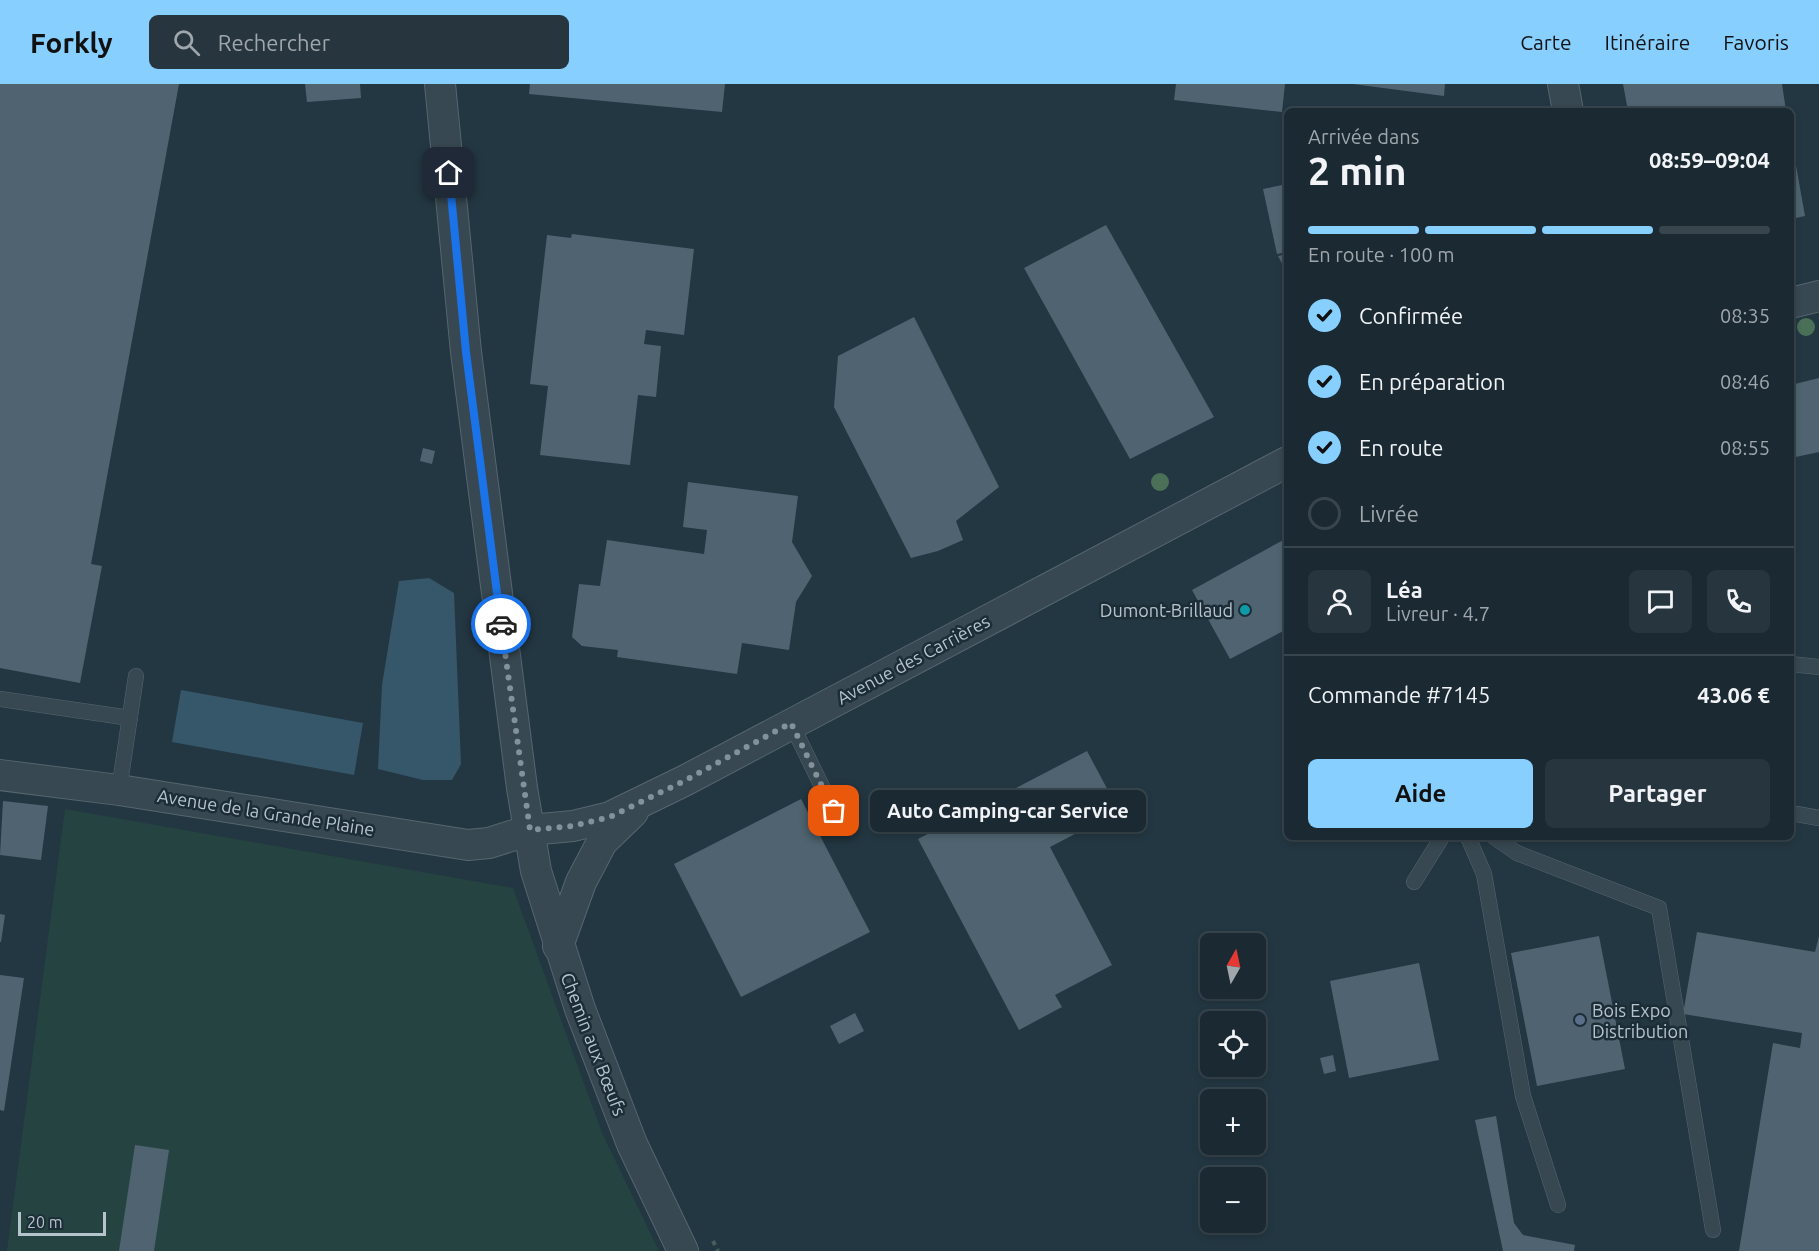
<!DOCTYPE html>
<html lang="fr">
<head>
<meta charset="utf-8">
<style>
	body { margin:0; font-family:Ubuntu,sans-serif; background:#27353e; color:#f1f3f6; height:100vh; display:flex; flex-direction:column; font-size:22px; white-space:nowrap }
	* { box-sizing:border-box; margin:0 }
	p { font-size:20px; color:#9fa6ac }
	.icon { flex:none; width:33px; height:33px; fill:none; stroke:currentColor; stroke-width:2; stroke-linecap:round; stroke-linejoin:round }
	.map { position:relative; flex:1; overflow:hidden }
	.details { position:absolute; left:1284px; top:24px; width:510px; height:732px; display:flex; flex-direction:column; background:#1a2932; border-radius:9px; box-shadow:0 3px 9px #0003,0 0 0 2px #38454d }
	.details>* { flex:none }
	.needle { width:39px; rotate:9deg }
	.fabs { position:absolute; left:1200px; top:849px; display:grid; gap:12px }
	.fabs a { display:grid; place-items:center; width:66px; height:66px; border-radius:9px; background:#1a2932; box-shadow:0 3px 9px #0003,0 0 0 2px #38454d; font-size:30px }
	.scale { position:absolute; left:18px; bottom:15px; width:88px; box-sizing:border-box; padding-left:6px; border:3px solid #b5c3cc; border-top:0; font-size:16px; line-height:21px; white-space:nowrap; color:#b5c3cc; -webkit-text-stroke:4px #1d2d37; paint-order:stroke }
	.pin { position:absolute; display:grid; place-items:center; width:51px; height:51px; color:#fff; margin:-26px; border-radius:12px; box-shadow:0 3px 9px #0006 }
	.courier { position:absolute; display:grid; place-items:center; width:60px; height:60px; margin:-30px; border:4px solid #1a73e8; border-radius:50%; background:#fff; color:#222; box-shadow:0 2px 8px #0007 }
	.bubble { position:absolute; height:42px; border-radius:9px; background:#1a2932; box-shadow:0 3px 9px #0003,0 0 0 2px #38454d; font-size:20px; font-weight:600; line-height:42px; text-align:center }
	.head em { font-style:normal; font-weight:600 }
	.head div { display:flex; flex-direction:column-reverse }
	.head { display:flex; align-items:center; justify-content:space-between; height:102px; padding:0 24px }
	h1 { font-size:39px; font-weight:600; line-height:45px }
	.bar { display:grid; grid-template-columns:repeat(4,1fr); gap:9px 6px; align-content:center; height:72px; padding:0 24px }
	.bar i { height:8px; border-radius:4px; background:#38454d }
	.bar .current { background:#86cfff }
	.bar p { grid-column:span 4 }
	.line { display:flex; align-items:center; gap:15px; padding:0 24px; border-top:2px solid #38454d }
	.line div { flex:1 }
	.round { display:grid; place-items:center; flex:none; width:63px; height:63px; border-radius:9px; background:#27353e }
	ol { padding:0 24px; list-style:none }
	li { display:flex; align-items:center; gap:18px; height:66px }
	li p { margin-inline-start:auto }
	li .icon { padding:6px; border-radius:50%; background:#86cfff; color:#111; stroke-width:4 }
	li:last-child { color:#9fa6ac }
	li i { width:33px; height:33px; border:3px solid #38454d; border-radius:50% }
	.button { display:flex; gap:12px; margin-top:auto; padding:12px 24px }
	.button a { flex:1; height:69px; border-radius:9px; background:#86cfff; color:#111; font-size:24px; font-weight:600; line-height:69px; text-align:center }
	.button a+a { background:#27353e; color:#f1f3f6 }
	header { display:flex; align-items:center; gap:36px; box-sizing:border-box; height:84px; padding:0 30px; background:#86cfff; color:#111 }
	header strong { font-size:28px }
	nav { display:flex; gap:33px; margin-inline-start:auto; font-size:21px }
	.search { width:420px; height:54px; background:#27353e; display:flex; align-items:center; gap:15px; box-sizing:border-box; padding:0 21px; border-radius:9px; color:#9fa6ac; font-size:22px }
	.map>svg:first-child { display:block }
	.green { fill:#254340 }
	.water { fill:#36576a }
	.building { fill:#4f6470 }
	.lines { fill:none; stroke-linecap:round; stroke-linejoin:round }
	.service-casing { stroke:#56666f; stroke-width:16 }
	.minor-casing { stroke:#56666f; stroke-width:32 }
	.path { stroke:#445f5c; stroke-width:4; stroke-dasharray:4.5 4.5; stroke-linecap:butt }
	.service { stroke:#384852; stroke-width:15 }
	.minor { stroke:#384852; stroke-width:30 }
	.tree { fill:#4a7058 }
	.done { stroke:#82929c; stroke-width:6; stroke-dasharray:0 10.8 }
	.route { stroke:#1a73e8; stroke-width:8 }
	.culture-dot { fill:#0f9aa8; stroke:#1d2d37; stroke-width:2 }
	.service-dot { fill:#5c6f8a; stroke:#1d2d37; stroke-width:2 }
	.labels { text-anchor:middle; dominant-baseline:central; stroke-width:5; stroke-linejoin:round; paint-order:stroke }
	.poi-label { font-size:18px; fill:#b5c3cc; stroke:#1d2d37; text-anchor:end }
	.street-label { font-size:18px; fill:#b5c3cc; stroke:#1d2d37 }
</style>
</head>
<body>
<header>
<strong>Forkly</strong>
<div class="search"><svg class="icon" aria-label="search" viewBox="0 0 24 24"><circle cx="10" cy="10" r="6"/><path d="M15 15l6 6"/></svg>Rechercher</div>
<nav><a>Carte</a><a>Itinéraire</a><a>Favoris</a></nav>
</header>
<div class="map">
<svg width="1819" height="1167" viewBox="0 0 1819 1167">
	<rect width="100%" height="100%" fill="#233742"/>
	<polygon class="green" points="65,725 513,804 602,1049 659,1167 7,1167"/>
	<g class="water">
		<polygon points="429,494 454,509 461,680 452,696 423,696 378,685 382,601 399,497"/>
		<polygon points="181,606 363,639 354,691 172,658"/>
	</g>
	<g class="building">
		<polygon points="0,0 179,0 91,480 102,482 80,599 0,584"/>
		<polygon points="305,0 360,0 361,14 307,18"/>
		<polygon points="530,0 725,0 722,28 529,10"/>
		<polygon points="1176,0 1285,0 1282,28 1174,16"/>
		<polygon points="1353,0 1445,0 1444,12"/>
		<polygon points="1623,0 1782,0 1786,27 1628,27"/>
		<polygon points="1792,59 1805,132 1791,135 1791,60"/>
		<polygon points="1287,100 1287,168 1277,170 1263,105"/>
		<polygon points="1106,141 1214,333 1130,375 1024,184"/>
		<polygon points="572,150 694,165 684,251 646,246 644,260 661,262 656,313 638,311 630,381 540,371 548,302 530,300 547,151 571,154"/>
		<polygon points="1287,170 1287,189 1278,172"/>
		<polygon points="914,233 999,403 956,437 963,456 938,467 911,474 834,323 838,272"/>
		<polygon points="1819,294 1819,368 1791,374 1791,301"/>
		<polygon points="423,364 435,367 432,380 420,377"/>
		<polygon points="688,398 798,412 792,458 812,492 796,518 789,566 742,559 737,590 617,573 618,566 582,562 572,553 579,500 600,502 607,456 704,470 707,446 683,443"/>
		<polygon points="1287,454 1287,545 1230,575 1192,506"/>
		<polygon points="1087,667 1119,727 1050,763 1112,881 1055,911 1062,923 1019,946 918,755"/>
		<polygon points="801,715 870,848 741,913 674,780"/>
		<polygon points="3,717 48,722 41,776 0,771"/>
		<polygon points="0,830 5,831 1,858 0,858"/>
		<polygon points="1697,848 1815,868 1819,852 1819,1167 1739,1167 1773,959 1800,964 1802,949 1683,930"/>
		<polygon points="1599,852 1625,985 1537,1002 1511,869"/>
		<polygon points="1419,879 1439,976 1349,994 1330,897"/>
		<polygon points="0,891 24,894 4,1027 0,1026"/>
		<polygon points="855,929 864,947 839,960 830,942"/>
		<polygon points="1333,971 1336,987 1324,990 1320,974"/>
		<polygon points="1496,1032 1514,1139 1523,1151 1575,1161 1574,1167 1503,1167 1475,1036"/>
		<polygon points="135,1061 169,1066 154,1167 119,1167"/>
	</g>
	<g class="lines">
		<defs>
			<g id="service">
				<polyline points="1791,580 1819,583"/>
				<polyline points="0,615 130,634"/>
				<polyline points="791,639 834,727"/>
				<polyline points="119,706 136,592"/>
				<polyline points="1791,729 1819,734"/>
				<polyline points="1468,753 1484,790 1523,1012 1558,1121"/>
				<polyline points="1494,753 1517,769 1659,824 1713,1146"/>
				<polyline points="1414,798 1442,753"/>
			</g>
			<g id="minor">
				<polyline points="440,0 466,268 522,704 536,787 580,925 632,1060 683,1167"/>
				<polyline points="1563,0 1568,27"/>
				<polyline points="1791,219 1819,212"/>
				<polyline points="0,691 119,706 468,761 489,759 530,746 573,742 610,733 684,697 1287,378"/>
				<polyline points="558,862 581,798 602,758 633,728"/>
			</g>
		</defs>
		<use href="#service" class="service-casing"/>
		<use href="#minor" class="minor-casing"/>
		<polyline class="path" points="713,1157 718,1167"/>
		<use href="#service" class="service"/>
		<use href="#minor" class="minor"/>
	</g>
	<g class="tree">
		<circle cx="1806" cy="243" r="9"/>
		<circle cx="1160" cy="398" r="9"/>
	</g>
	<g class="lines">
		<polyline class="done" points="501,540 530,746 573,742 610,733 684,697 791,639 834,727"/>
		<polyline class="route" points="449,89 466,268 501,540"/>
	</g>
	<circle class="culture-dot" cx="1245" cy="526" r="6"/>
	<circle class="service-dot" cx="1580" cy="936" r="6"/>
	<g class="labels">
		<g class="poi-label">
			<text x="1233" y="526">Dumont-Brillaud</text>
			<text x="1592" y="926" text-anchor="start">Bois Expo<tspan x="1592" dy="21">Distribution</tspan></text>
		</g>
		<g class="street-label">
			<text transform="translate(913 575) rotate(-28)">Avenue des Carrières</text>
			<text transform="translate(266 728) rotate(9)">Avenue de la Grande Plaine</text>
			<text transform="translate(594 960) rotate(69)">Chemin aux Bœufs</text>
		</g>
	</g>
</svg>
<div class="fabs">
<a><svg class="needle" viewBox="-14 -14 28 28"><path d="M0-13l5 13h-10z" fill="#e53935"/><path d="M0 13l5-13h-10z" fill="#9fa6ac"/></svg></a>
<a><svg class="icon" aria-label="locate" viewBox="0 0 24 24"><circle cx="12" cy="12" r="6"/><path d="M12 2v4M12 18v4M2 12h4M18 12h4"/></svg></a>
<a>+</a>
<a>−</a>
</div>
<div class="scale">20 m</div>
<div class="pin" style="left:834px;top:727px;background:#ea580c"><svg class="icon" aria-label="bag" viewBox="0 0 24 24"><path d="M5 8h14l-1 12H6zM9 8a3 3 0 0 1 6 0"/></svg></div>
<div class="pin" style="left:449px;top:89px;background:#1f2937"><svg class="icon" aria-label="home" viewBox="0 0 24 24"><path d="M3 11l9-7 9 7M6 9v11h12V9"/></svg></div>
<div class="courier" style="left:501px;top:540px"><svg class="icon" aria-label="car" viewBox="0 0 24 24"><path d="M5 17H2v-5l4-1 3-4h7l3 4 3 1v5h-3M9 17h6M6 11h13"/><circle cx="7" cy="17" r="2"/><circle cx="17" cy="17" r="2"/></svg></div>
<div class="bubble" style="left:870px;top:706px;width:276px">Auto Camping-car Service</div>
<section class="details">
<div class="head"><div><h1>2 min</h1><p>Arrivée dans</p></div><em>08:59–09:04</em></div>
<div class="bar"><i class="current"></i><i class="current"></i><i class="current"></i><i></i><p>En route · 100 m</p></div>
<ol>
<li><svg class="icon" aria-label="check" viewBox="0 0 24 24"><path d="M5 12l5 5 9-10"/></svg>Confirmée<p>08:35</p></li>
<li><svg class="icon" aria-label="check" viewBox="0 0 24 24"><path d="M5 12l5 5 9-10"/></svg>En préparation<p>08:46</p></li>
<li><svg class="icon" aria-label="check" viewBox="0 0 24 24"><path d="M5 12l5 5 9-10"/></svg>En route<p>08:55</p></li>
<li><i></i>Livrée</li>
</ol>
<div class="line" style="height:108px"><a class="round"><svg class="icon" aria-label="person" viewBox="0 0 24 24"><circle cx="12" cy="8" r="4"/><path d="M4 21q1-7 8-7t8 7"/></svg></a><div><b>Léa</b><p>Livreur · 4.7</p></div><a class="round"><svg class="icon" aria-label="chat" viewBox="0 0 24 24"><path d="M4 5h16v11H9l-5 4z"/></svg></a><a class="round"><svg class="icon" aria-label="phone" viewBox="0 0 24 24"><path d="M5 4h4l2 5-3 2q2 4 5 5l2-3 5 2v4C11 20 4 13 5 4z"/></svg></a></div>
<div class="line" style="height:78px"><div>Commande #7145</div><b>43.06 €</b></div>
<div class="button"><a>Aide</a><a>Partager</a></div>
</section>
</div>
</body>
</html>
